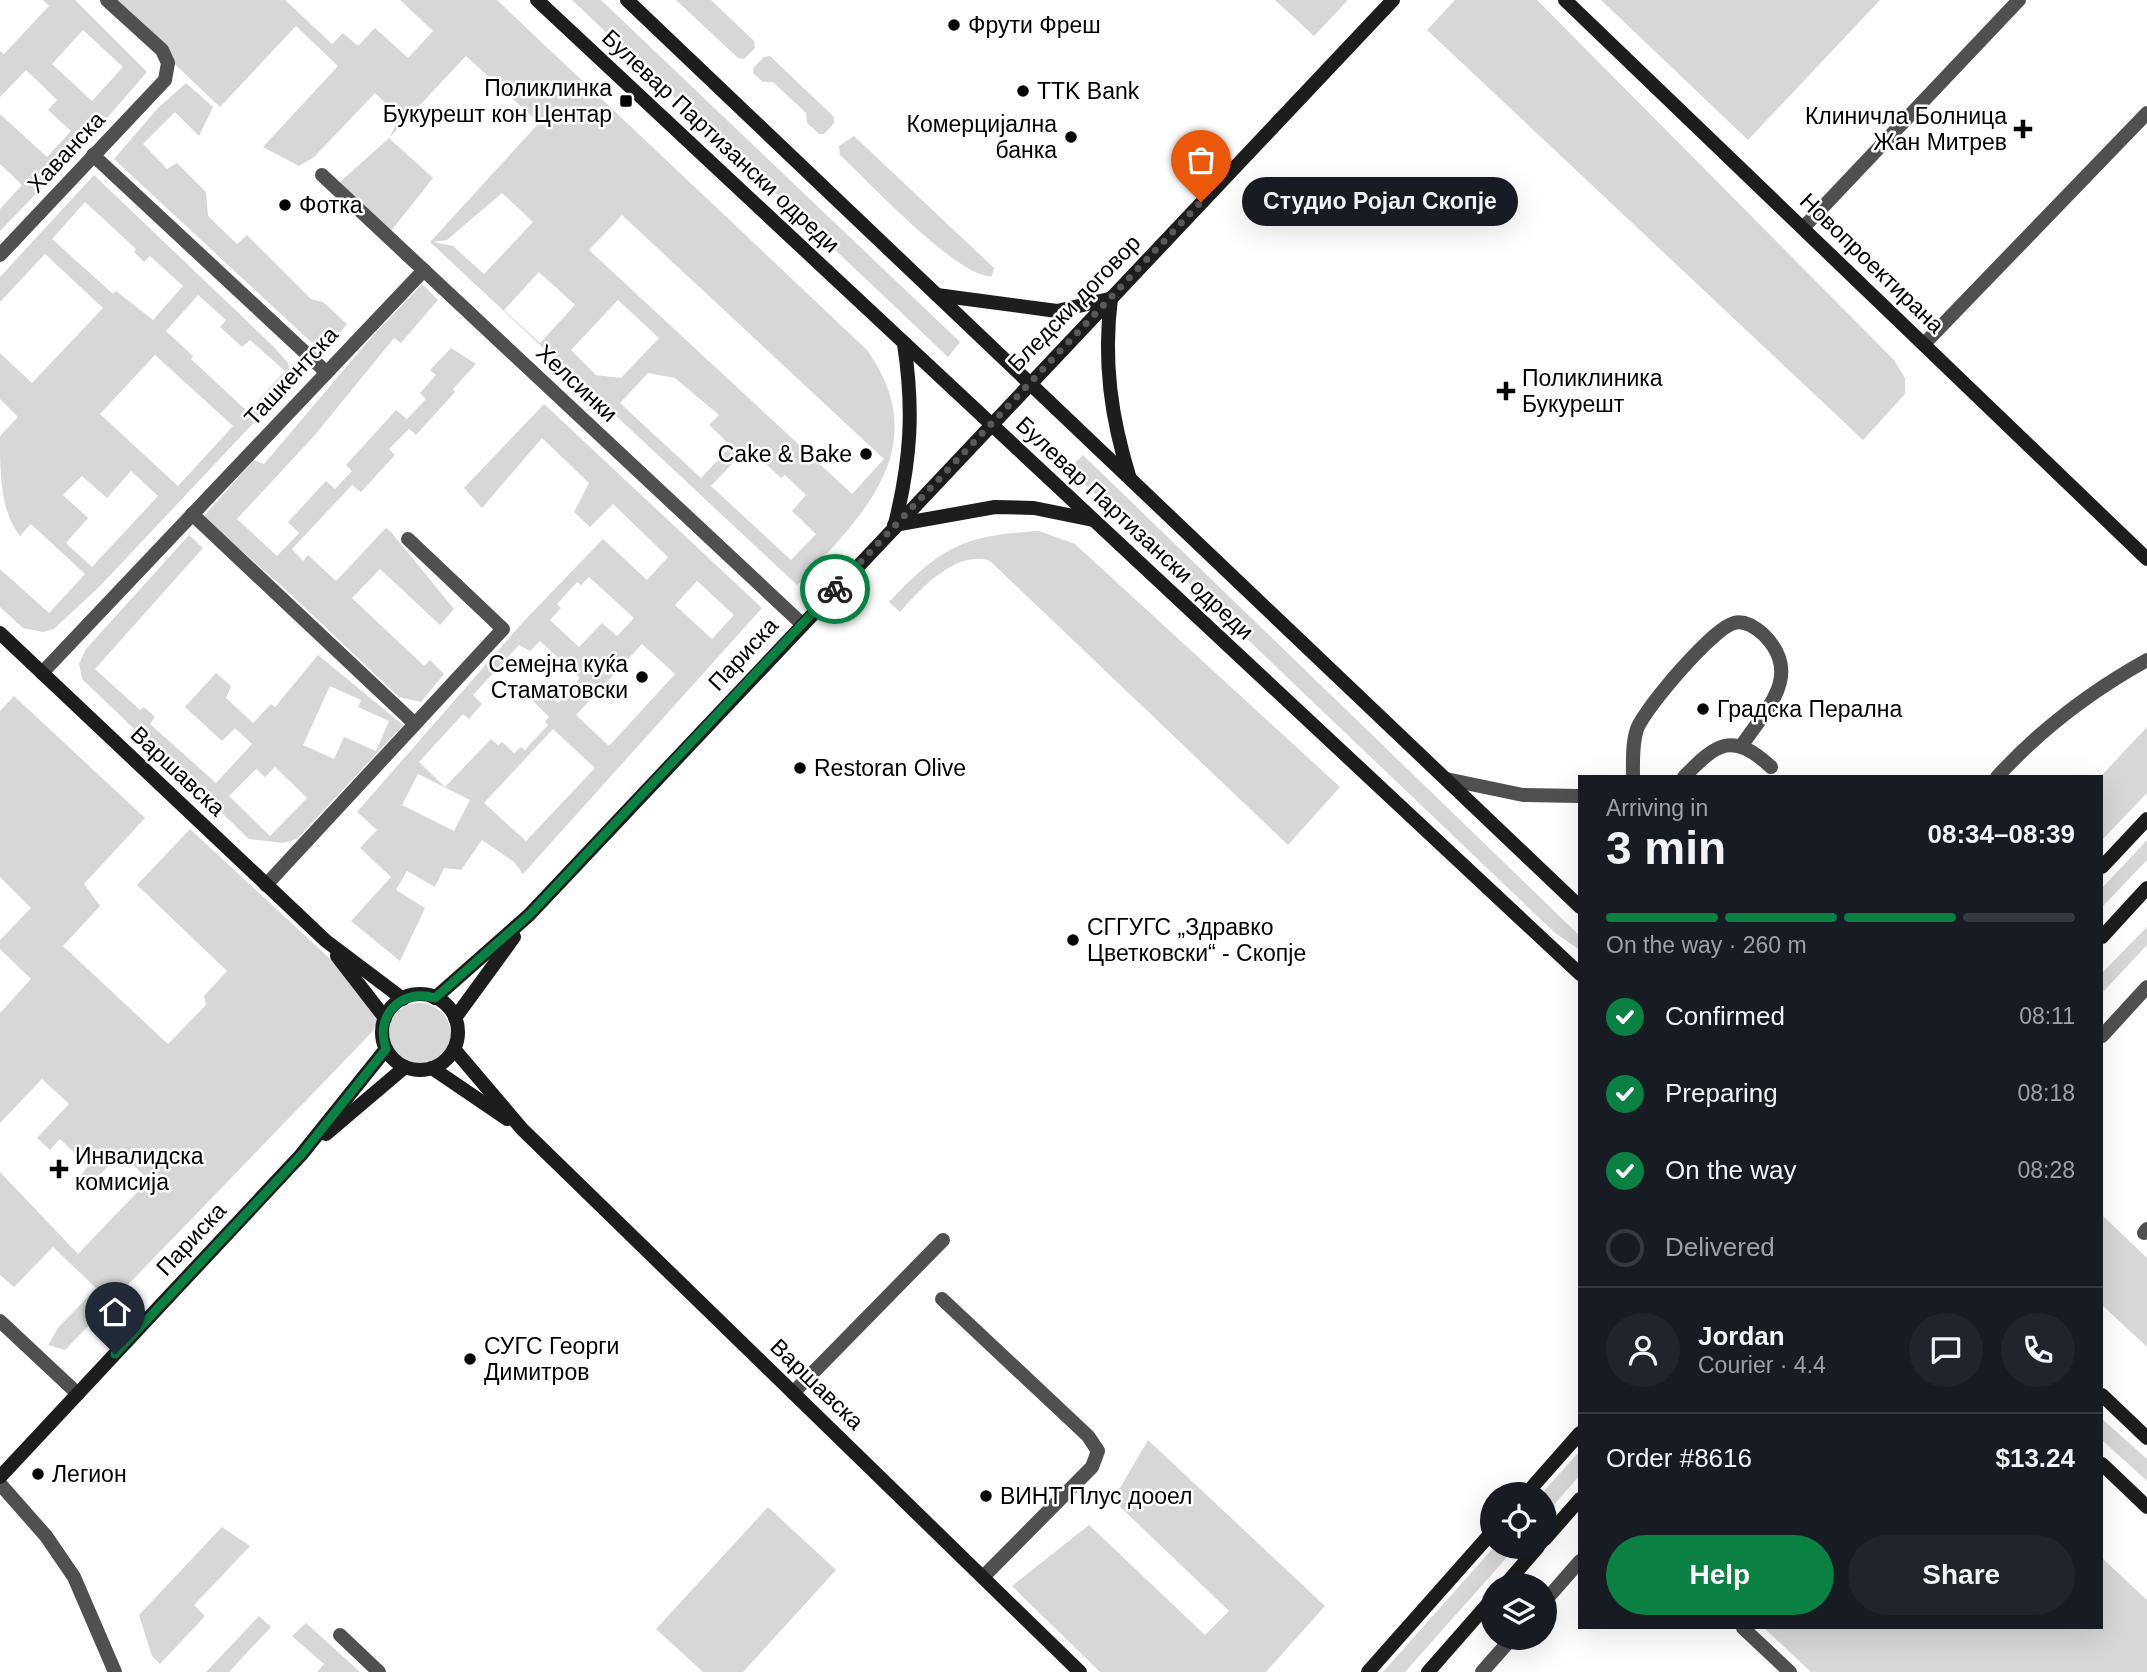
<!DOCTYPE html>
<html lang="en">
<head>
<meta charset="utf-8">
<style>
	body { margin:0; font-family:Arial,sans-serif; background:#20242c; color:#f1f3f6; height:100vh; display:flex; flex-direction:column; font-size:26px; white-space:nowrap }
	* { box-sizing:border-box; margin:0 }
	p { font-size:23px; color:#9ea1a6 }
	.icon { flex:none; width:38px; height:38px; fill:none; stroke:currentColor; stroke-width:2; stroke-linecap:round; stroke-linejoin:round }
	.map { position:relative; flex:1; overflow:hidden }
	.details { position:absolute; left:1578px; top:775px; width:525px; height:854px; display:flex; flex-direction:column; background:#171b24; border-radius:0px; box-shadow:0 7px 28px #0002 }
	.details>* { flex:none }
	.buttons { position:absolute; left:1480px; top:1482px; display:grid; gap:14px }
	.buttons a { display:grid; place-items:center; width:77px; height:77px; border-radius:50%; background:#171b24; box-shadow:0 7px 28px #0002; font-size:35px }
	.pin { position:absolute; display:grid; place-items:center; width:60px; height:60px; color:#fff; margin:-72px -30px; border-radius:50% 50% 50% 0; rotate:-45deg; box-shadow:0 0 7px #0007 }
	.pin .icon { rotate:45deg }
	.courier { position:absolute; display:grid; place-items:center; width:70px; height:70px; margin:-35px; border:5px solid #0b8043; border-radius:50%; background:#fff; color:#222; box-shadow:0 2px 9px #0007 }
	.bubble { position:absolute; height:49px; border-radius:24px; background:#171b24; box-shadow:0 7px 28px #0002; font-size:23px; font-weight:600; line-height:49px; text-align:center }
	.overview em { font-style:normal; font-weight:600 }
	.overview div { display:flex; flex-direction:column-reverse }
	.overview { display:flex; align-items:center; justify-content:space-between; height:119px; padding:0 28px }
	h1 { font-size:46px; font-weight:600; line-height:52px }
	.bar { display:grid; grid-template-columns:repeat(4,1fr); gap:10px 7px; align-content:center; height:84px; padding:0 28px }
	.bar i { height:9px; border-radius:5px; background:#363941 }
	.bar .active { background:#0b8043 }
	.bar p { grid-column:span 4 }
	.line { display:flex; align-items:center; gap:18px; padding:0 28px; border-top:2px solid #363941 }
	.line div { flex:1 }
	.round { display:grid; place-items:center; flex:none; width:74px; height:74px; border-radius:37px; background:#20242c }
	ol { padding:0 28px; list-style:none }
	li { display:flex; align-items:center; gap:21px; height:77px }
	li p { margin-inline-start:auto }
	li .icon { padding:7px; border-radius:50%; background:#0b8043; color:#fff; stroke-width:4 }
	li:last-child { color:#9ea1a6 }
	li i { width:38px; height:38px; border:4px solid #363941; border-radius:50% }
	.cta { display:flex; gap:14px; margin-top:auto; padding:14px 28px }
	.cta a { flex:1; height:80px; border-radius:42px; background:#0b8043; color:#fff; font-size:28px; font-weight:600; line-height:80px; text-align:center }
	.cta a+a { background:#20242c; color:#f1f3f6 }
	.map>svg:first-child { display:block }
	.green { fill:#d7d7d7; fill-rule:evenodd }
	.lines { fill:none; stroke-linecap:round; stroke-linejoin:round }
	.lane { stroke:#505050; stroke-width:14 }
	.street { stroke:#505050; stroke-width:14 }
	.secondary { stroke:#1d1d1d; stroke-width:14 }
	.done { stroke:#595959; stroke-width:7; stroke-dasharray:0 12.6 }
	.route { stroke:#0b8043; stroke-width:9 }
	.poi-dot { fill:#000; stroke:#fff; stroke-width:2.5 }
	.labels { text-anchor:middle; dominant-baseline:central; stroke-width:5; stroke-linejoin:round; paint-order:stroke }
	.poi-label { font-size:23px; fill:#000; stroke:#fff; text-anchor:start }
	.street-label { font-size:23px; fill:#000; stroke:#fff }
</style>
</head>
<body>
<div class="map">
<svg width="2147" height="1672" viewBox="0 0 2147 1672">
	<rect width="100%" height="100%" fill="#fff"/>
	<g class="green">
		<path d="M43 0H75L147 72 88 140 0 231V209L22 185 0 164V114L47 157 71 131 48 110 57 100 26 70 0 97V51L4 54 49 6ZM83 30 123 67 92 101 52 64Z"/>
		<path d="M107 0H285L332 44 343 33 358 46 375 28 408 58 433 31 400 0H497L867 350C936 447 862 517 797 585L430 242 539 123 466 56 389 138 433 178 387 236 340 182 389 138 400 117 375 93 314 157 299 166 263 147 338 66 296 26 220 107ZM502 193 533 222 484 274 453 246 433 242 447 240ZM622 215 884 459 852 494 589 250ZM539 272 575 305 540 343 504 310ZM618 300 659 338 621 378 596 375 571 350ZM648 373 675 378 719 415 709 425 731 446 701 478 620 403ZM748 447 781 478 785 475 806 495 792 511 816 534 791 560 711 486Z"/>
		<polygon points="572,0 601,0 960,342 948,357"/>
		<polygon points="676,0 711,0 754,41 755,48 744,59 738,58"/>
		<polygon points="1275,0 1348,0 1314,36"/>
		<polygon points="1455,0 1537,0 1894,360 1905,378 1905,394 1863,440 1427,30"/>
		<polygon points="1601,0 1880,0 1748,140"/>
		<polygon points="770,56 834,117 834,123 824,134 819,134 807,123 806,113 773,82 763,82 753,73 754,67 764,57"/>
		<path d="M186 83 213 107 199 136 175 112 143 144 167 169 177 163 206 192 208 216 237 244 247 235 311 299 323 302 347 324C335 339 330 346 311 342L114 159 158 108Z"/>
		<path d="M854 136 994 268 992 276C961 281 866 179 840 155L839 146Z"/>
		<path d="M94 175 274 347 288 363 292 382 101 585 54 629 43 632 23 628 0 607V569L49 613 85 574 31 524 20 536C0 511 0 472 0 436L18 417 0 399V353L32 383 103 308 45 254 0 302V277ZM85 202 136 249 134 252 144 262 150 256 183 286 153 320 116 291 113 294 52 239ZM198 295 226 320 220 327 242 347 250 340 285 371 248 412 191 359 193 356 166 331ZM155 355 233 426 178 486 100 414ZM131 471 158 496 92 567 66 543 88 518 63 495 82 476 107 498Z"/>
		<polygon points="422,284 438,300 401,343 394,338 314,436 237,519 277,556 299,533 288,522 326,481 335,489 352,471 346,465 396,410 407,419 426,399 420,393 436,375 430,370 451,348 476,364 453,389 455,392 416,435 409,429 389,449 395,455 361,492 352,485 292,549 303,561 308,555 336,581 386,528 391,532 454,609 440,625 380,569 352,598 424,666 430,660 444,674 421,702 399,697 283,587 203,517 254,460 264,464 370,339"/>
		<path d="M544 404 762 608 523 874 514 862 482 840 461 870 444 868 435 887 407 871 396 890 425 908 400 961 351 921 391 877 360 848 377 830 357 812 523 622 603 539 647 580 668 557 613 504 590 527 574 512 589 483 542 438 482 508 464 488ZM589 577 634 618 617 636 602 623 579 647 550 620 561 608 557 604 577 582 581 585ZM697 581 734 615 712 639 675 605ZM540 641 580 678 558 703 543 690 533 701 549 717 545 722 548 725 525 750 521 747 514 753 502 742 498 745 491 739 445 787 419 762 463 714 469 719 482 704 473 695 519 645 530 651ZM642 644 675 674 609 746 576 715ZM553 729 595 768 526 841 484 803ZM418 774 470 800 454 831 402 805Z"/>
		<polygon points="1083,455 1580,936 1580,950 1555,933 1069,469"/>
		<path d="M1039 531 1075 544 1340 787 1288 845 990 561C956 549 920 590 900 612L889 602C941 547 963 535 1039 531Z"/>
		<path d="M189 535 203 548 95 669 140 710 144 707 155 717 150 724 216 783 252 744 235 728 222 741 185 707 216 673 231 686 226 698 253 723 271 704 275 707 318 655 403 725 297 839 282 843 249 839 82 679 79 664 86 649ZM330 686 361 700 358 707 389 721 376 751 344 737 334 759 303 745ZM275 767 307 798 270 836 229 796 256 769 265 777Z"/>
		<polygon points="14,696 145,818 84,884 100,906 63,946 168,1044 206,1005 204,996 227,971 137,885 190,829 383,1008 373,1031 65,1350 48,1345 58,1328 96,1288 53,1247 14,1287 0,1275 0,1172 78,1254 149,1180 121,1153 91,1184 81,1175 88,1166 60,1139 50,1150 37,1138 69,1104 42,1079 0,1123 0,1013 31,979 0,949 0,940 31,908 0,877 0,711"/>
		<polygon points="2147,727 2147,793 2102,840 2100,777"/>
		<polygon points="2147,840 2147,860 2102,907 2102,888"/>
		<polygon points="2147,927 2147,945 2102,993 2102,973"/>
		<circle cx="419" cy="1035" r="32"/>
		<polygon points="2102,1215 2147,1258 2147,1347 2102,1305"/>
		<polygon points="2102,1419 2147,1459 2147,1481 2102,1440"/>
		<polygon points="1148,1440 1325,1606 1266,1672 1100,1672 1012,1586 1089,1525 1205,1635 1229,1611 1113,1500"/>
		<polygon points="1580,1451 1580,1475 1545,1515 1545,1494 1541,1494"/>
		<polygon points="768,1507 836,1570 743,1672 703,1672 656,1629"/>
		<polygon points="222,1527 250,1546 194,1605 205,1616 160,1664 152,1656 139,1615"/>
		<polygon points="1494,1547 1516,1547 1405,1672 1383,1672"/>
		<polygon points="2102,1558 2147,1600 2147,1672 1811,1672 1764,1628 2102,1628"/>
		<polygon points="259,1616 271,1627 229,1672 206,1672"/>
		<polygon points="306,1623 360,1672 317,1672 324,1664 292,1636"/>
	</g>
	<g class="lines">
		<g class="lane">
			<polyline points="1803,228 2019,0"/>
			<polyline points="1924,344 2147,113"/>
			<polyline points="192,514 415,724"/>
			<path d="M1633 777C1633 762 1632 744 1637 729 1645 708 1713 628 1734 623 1744 620 1755 627 1763 634 1804 674 1767 708 1742 745"/>
			<path d="M1684 777C1717 743 1732 731 1771 767"/>
			<path d="M1997 777C2040 730 2091 691 2147 660"/>
			<polyline points="1446,779 1523,795 1580,796"/>
			<polyline points="266,885 503,629 408,539"/>
			<polyline points="2144,1233 2147,1229"/>
			<polyline points="942,1299 1088,1436 1098,1451 1092,1467 984,1576"/>
			<polyline points="793,1393 943,1240"/>
		</g>
		<g class="street">
			<polyline points="93,155 325,371"/>
			<polyline points="322,175 802,624"/>
			<polyline points="0,255 165,80 168,63 162,50 107,0"/>
			<polyline points="42,673 424,270"/>
			<polyline points="2102,1036 2147,987"/>
			<polyline points="0,1321 78,1394"/>
			<polyline points="0,1484 46,1536 74,1577 115,1672"/>
			<polyline points="1545,1601 1580,1561"/>
			<polyline points="1743,1628 1790,1672"/>
			<polyline points="340,1635 379,1672"/>
			<polyline points="1482,1672 1512,1638"/>
		</g>
		<g class="secondary">
			<polyline points="537,0 1580,974"/>
			<polyline points="627,0 1580,907"/>
			<polyline points="1565,0 2147,559"/>
			<polyline points="937,295 1057,311 1109,299"/>
			<path d="M1111 298C1103 362 1111 418 1130 479"/>
			<path d="M895 524C911 459 914 409 904 344"/>
			<polyline points="894,525 995,507 1034,508 1093,520"/>
			<polyline points="0,633 326,941 403,999"/>
			<polyline points="2102,867 2147,819"/>
			<polyline points="2102,937 2147,888"/>
			<polyline points="337,956 385,1018"/>
			<circle cx="420" cy="1032" r="38"/>
			<polyline points="435,998 529,915 1393,0"/>
			<polyline points="455,1018 514,937"/>
			<polyline points="454,1049 522,1129 1080,1672"/>
			<polyline points="432,1068 507,1119"/>
			<polyline points="326,1134 405,1067"/>
			<polyline points="2102,1395 2147,1438"/>
			<polyline points="2102,1464 2147,1507"/>
			<polyline points="0,1477 301,1155 386,1049"/>
			<polyline points="1526,1494 1580,1433"/>
			<polyline points="1545,1539 1580,1499"/>
			<polyline points="1504,1586 1538,1547"/>
			<polyline points="1368,1672 1493,1531"/>
			<polyline points="1428,1672 1493,1598"/>
		</g>
	</g>
	<g class="lines">
		<polyline class="done" points="835,589 1201,202"/>
		<path class="route" d="M115 1354 301 1155 386 1049C374 1015 402 988 435 998L529 915 835 589"/>
	</g>
	<g class="poi-dot">
		<circle cx="954" cy="25" r="7"/>
		<circle cx="1023" cy="91" r="7"/>
		<rect x="619" y="94" width="14" height="14" rx="3.5"/>
		<path d="M2019.5 118.5h7v7h7v7h-7v7h-7v-7h-7v-7h7z"/>
		<circle cx="1071" cy="137" r="7"/>
		<circle cx="285" cy="205" r="7"/>
		<path d="M1502.5 380.5h7v7h7v7h-7v7h-7v-7h-7v-7h7z"/>
		<circle cx="866" cy="454" r="7"/>
		<circle cx="642" cy="677" r="7"/>
		<circle cx="1703" cy="709" r="7"/>
		<circle cx="800" cy="768" r="7"/>
		<circle cx="1073" cy="940" r="7"/>
		<path d="M55.5 1158.5h7v7h7v7h-7v7h-7v-7h-7v-7h7z"/>
		<circle cx="470" cy="1359" r="7"/>
		<circle cx="38" cy="1474" r="7"/>
		<circle cx="986" cy="1496" r="7"/>
	</g>
	<g class="labels">
		<g class="poi-label">
			<text x="968" y="25">Фрути Фреш</text>
			<text x="612" y="88" text-anchor="end">Поликлинка<tspan x="612" dy="26">Букурешт кон Центар</tspan></text>
			<text x="1037" y="91">TTK Bank</text>
			<text x="2007" y="116" text-anchor="end">Клиничла Болница<tspan x="2007" dy="26">Жан Митрев</tspan></text>
			<text x="1057" y="124" text-anchor="end">Комерцијална<tspan x="1057" dy="26">банка</tspan></text>
			<text x="299" y="205">Фотка</text>
			<text x="1522" y="378">Поликлиника<tspan x="1522" dy="26">Букурешт</tspan></text>
			<text x="852" y="454" text-anchor="end">Cake &amp; Bake</text>
			<text x="628" y="664" text-anchor="end">Семејна куќа<tspan x="628" dy="26">Стаматовски</tspan></text>
			<text x="1717" y="709">Градска Перална</text>
			<text x="814" y="768">Restoran Olive</text>
			<text x="1087" y="927">СГГУГС „Здравко<tspan x="1087" dy="26">Цветковски“ - Скопје</tspan></text>
			<text x="75" y="1156">Инвалидска<tspan x="75" dy="26">комисија</tspan></text>
			<text x="484" y="1346">СУГС Георги<tspan x="484" dy="26">Димитров</tspan></text>
			<text x="52" y="1474">Легион</text>
			<text x="1000" y="1496">ВИНТ Плус дооел</text>
		</g>
		<g class="street-label">
			<text transform="translate(721 141) rotate(43)">Булевар Партизански одреди</text>
			<text transform="translate(66 152) rotate(-47)">Хаванска</text>
			<text transform="translate(1872 263) rotate(44)">Новопроектирана</text>
			<text transform="translate(1074 303) rotate(-46)">Бледски договор</text>
			<text transform="translate(291 376) rotate(-47)">Ташкентска</text>
			<text transform="translate(577 383) rotate(43)">Хелсинки</text>
			<text transform="translate(1135 528) rotate(43)">Булевар Партизански одреди</text>
			<text transform="translate(743 654) rotate(-47)">Париска</text>
			<text transform="translate(178 771) rotate(43)">Варшавска</text>
			<text transform="translate(191 1239) rotate(-47)">Париска</text>
			<text transform="translate(817 1384) rotate(44)">Варшавска</text>
		</g>
	</g>
</svg>
<div class="buttons">
<a><svg class="icon" aria-label="locate" viewBox="0 0 24 24"><circle cx="12" cy="12" r="6"/><path d="M12 2v4M12 18v4M2 12h4M18 12h4"/></svg></a>
<a><svg class="icon" aria-label="layers" viewBox="0 0 24 24"><path d="M12 4l9 5-9 5-9-5zM3 14l9 5 9-5"/></svg></a>
</div>
<div class="pin" style="left:1201px;top:202px;background:#ea580c"><svg class="icon" aria-label="bag" viewBox="0 0 24 24"><path d="M5 8h14l-1 12H6zM9 8a3 3 0 0 1 6 0"/></svg></div>
<div class="pin" style="left:115px;top:1354px;background:#1f2937"><svg class="icon" aria-label="home" viewBox="0 0 24 24"><path d="M3 11l9-7 9 7M6 9v11h12V9"/></svg></div>
<div class="courier" style="left:835px;top:589px"><svg class="icon" aria-label="bike" viewBox="0 0 24 24"><circle cx="6" cy="16" r="4"/><circle cx="18" cy="16" r="4"/><path d="M6 16l4-8h5l3 8M10 8l3 8H6M13 5h3"/></svg></div>
<div class="bubble" style="left:1242px;top:177px;width:276px">Студио Ројал Скопје</div>
<section class="details">
<div class="overview"><div><h1>3 min</h1><p>Arriving in</p></div><em>08:34–08:39</em></div>
<div class="bar"><i class="active"></i><i class="active"></i><i class="active"></i><i></i><p>On the way · 260 m</p></div>
<ol>
<li><svg class="icon" aria-label="check" viewBox="0 0 24 24"><path d="M5 12l5 5 9-10"/></svg>Confirmed<p>08:11</p></li>
<li><svg class="icon" aria-label="check" viewBox="0 0 24 24"><path d="M5 12l5 5 9-10"/></svg>Preparing<p>08:18</p></li>
<li><svg class="icon" aria-label="check" viewBox="0 0 24 24"><path d="M5 12l5 5 9-10"/></svg>On the way<p>08:28</p></li>
<li><i></i>Delivered</li>
</ol>
<div class="line" style="height:126px"><a class="round"><svg class="icon" aria-label="person" viewBox="0 0 24 24"><circle cx="12" cy="8" r="4"/><path d="M4 21q1-7 8-7t8 7"/></svg></a><div><b>Jordan</b><p>Courier · 4.4</p></div><a class="round"><svg class="icon" aria-label="chat" viewBox="0 0 24 24"><path d="M4 5h16v11H9l-5 4z"/></svg></a><a class="round"><svg class="icon" aria-label="phone" viewBox="0 0 24 24"><path d="M5 4h4l2 5-3 2q2 4 5 5l2-3 5 2v4C11 20 4 13 5 4z"/></svg></a></div>
<div class="line" style="height:91px"><div>Order #8616</div><b>$13.24</b></div>
<div class="cta"><a>Help</a><a>Share</a></div>
</section>
</div>
</body>
</html>
